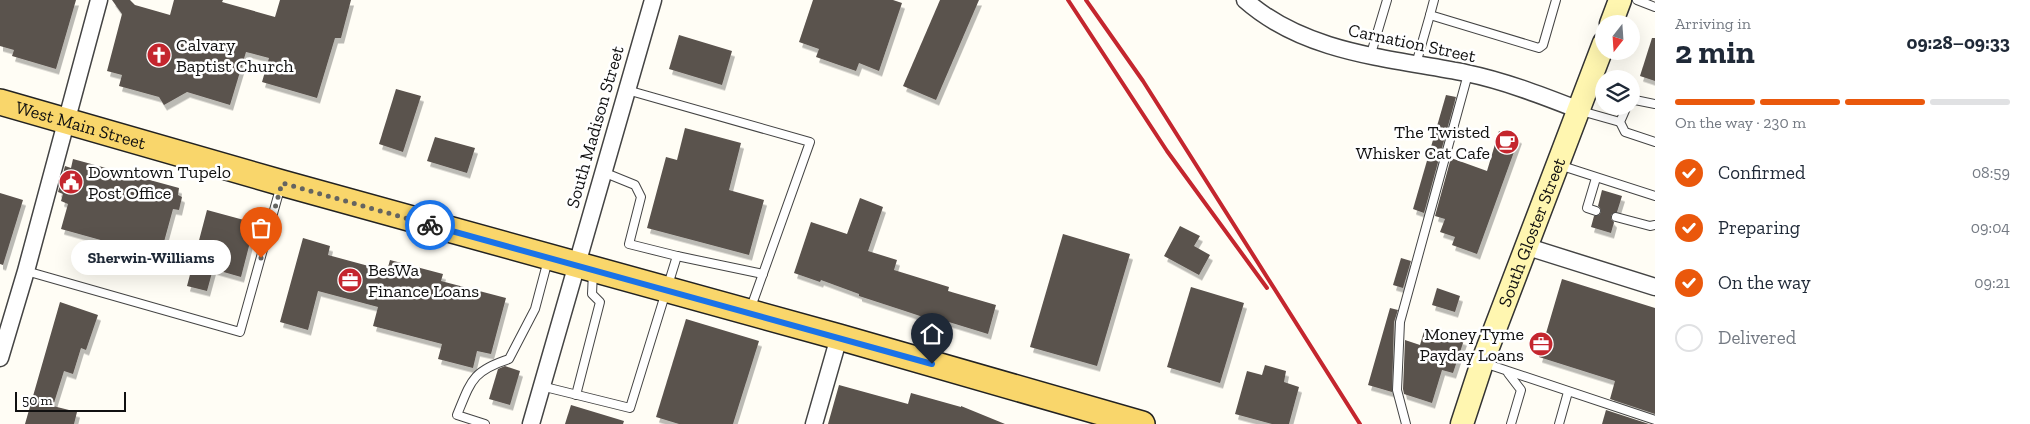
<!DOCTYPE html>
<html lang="en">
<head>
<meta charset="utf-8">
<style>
	body { margin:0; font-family:"Zilla Slab",serif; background:#f2f2f3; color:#1f2937; height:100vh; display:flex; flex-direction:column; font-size:19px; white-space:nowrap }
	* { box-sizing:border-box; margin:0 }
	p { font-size:16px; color:#747a83 }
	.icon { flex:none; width:28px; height:28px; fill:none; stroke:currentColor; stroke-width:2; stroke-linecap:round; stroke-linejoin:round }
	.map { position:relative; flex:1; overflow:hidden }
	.side { display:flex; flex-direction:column; background:#fff; width:375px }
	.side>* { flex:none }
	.needle { width:32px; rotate:197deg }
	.controls { position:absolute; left:1595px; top:15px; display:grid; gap:10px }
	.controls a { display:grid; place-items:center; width:45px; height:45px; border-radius:50%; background:#fff; box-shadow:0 5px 20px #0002; font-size:25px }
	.scale { position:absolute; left:15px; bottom:12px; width:111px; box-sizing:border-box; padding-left:5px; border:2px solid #111; border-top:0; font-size:14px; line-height:18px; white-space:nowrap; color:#111; -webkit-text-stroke:4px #fff; paint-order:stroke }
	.pin { position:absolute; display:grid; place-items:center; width:42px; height:42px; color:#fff; margin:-51px -21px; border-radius:50% 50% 50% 0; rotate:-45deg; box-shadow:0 0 5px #0007 }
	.pin .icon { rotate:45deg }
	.courier { position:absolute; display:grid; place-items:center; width:50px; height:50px; margin:-25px; border:4px solid #1a73e8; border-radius:50%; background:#fff; color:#222; box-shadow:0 1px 6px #0007 }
	.bubble { position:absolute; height:35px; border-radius:18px; background:#fff; box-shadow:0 5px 20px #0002; font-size:16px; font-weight:800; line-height:35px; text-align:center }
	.overview em { font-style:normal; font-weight:800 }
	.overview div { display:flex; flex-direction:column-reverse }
	.overview { display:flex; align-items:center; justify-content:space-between; height:85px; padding:0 20px }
	h1 { font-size:32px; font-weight:800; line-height:38px }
	.bar { display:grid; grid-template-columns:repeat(4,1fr); gap:8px 5px; align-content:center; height:60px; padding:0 20px }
	.bar i { height:6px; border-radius:4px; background:#e0e1e3 }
	.bar .selected { background:#ea580c }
	.bar p { grid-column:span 4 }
	ol { padding:0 20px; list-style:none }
	li { display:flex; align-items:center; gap:15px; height:55px }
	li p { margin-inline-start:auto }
	li .icon { padding:5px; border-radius:50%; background:#ea580c; color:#fff; stroke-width:4 }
	li:last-child { color:#747a83 }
	li i { width:28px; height:28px; border:2px solid #e0e1e3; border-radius:50% }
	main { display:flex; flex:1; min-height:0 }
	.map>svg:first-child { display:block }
	.building { fill:#5a524d; filter:url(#shadow) }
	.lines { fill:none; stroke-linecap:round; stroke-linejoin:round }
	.lane-casing { stroke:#444; stroke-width:10 }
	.street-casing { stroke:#444; stroke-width:19 }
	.secondary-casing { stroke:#333; stroke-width:25 }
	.primary-casing { stroke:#222; stroke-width:28 }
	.lane { stroke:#fff; stroke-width:8 }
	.street { stroke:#fff; stroke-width:16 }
	.secondary { stroke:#fff6b0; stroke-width:22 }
	.primary { stroke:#f9d66b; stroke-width:25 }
	.rail { stroke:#c4262e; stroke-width:4 }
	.done { stroke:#646461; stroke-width:5; stroke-dasharray:0 9 }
	.route { stroke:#1a73e8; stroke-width:6 }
	.labels { text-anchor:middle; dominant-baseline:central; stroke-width:5; stroke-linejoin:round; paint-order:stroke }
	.street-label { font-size:18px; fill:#111; stroke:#fff }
	.poi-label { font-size:18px; fill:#111; stroke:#fff; text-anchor:start }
</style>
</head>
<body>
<main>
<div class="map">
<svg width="1655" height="424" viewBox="0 0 1655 424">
	<defs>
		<filter id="shadow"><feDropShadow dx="3" dy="5.5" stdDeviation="0" flood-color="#0004"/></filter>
	</defs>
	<rect width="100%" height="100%" fill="#fffdf5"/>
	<g class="building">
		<polygon points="0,0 76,0 56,69 12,56 14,50 0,46"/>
		<polygon points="112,0 130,0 135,5 170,15 174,0 223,0 222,2 275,17 280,0 351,0 341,38 335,38 317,98 262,82 269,58 246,52 230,105 187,92 164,105 159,97 119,86 122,75 107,71 122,14"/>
		<polygon points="813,0 893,0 902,3 879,71 859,63 856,71 816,57 819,49 799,42"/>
		<polygon points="940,0 979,0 936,100 903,86"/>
		<polygon points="679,35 732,51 722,85 669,69"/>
		<polygon points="1652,38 1655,38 1655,81 1640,76"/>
		<polygon points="396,89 421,96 403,152 379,144"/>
		<polygon points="1446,95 1456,97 1424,213 1413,209"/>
		<polygon points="685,128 741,143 729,190 764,200 749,255 647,228 666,157 677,160"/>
		<polygon points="1499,131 1519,138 1477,254 1452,245 1455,237 1440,232 1445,219 1435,216 1451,158 1487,171"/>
		<polygon points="435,137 475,148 467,173 427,161"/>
		<polygon points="73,159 179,188 178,195 182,197 179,210 173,209 159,260 114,247 115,244 61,229 68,204 61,201 63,194 58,192 65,166 71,168"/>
		<polygon points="1602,190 1622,196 1617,212 1611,215 1611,219 1614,222 1611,233 1591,227 1594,216 1599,215 1601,212 1600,208 1598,206"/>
		<polygon points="0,193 23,200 3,265 0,264"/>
		<polygon points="860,198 883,207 868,251 897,260 894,270 949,287 948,291 996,305 988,334 939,319 938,322 905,311 859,296 859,294 821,280 820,282 794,273 811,222 847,234"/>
		<polygon points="207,210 255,223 241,277 213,269 207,291 187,286"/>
		<polygon points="1180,226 1200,236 1194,246 1210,255 1199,275 1164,256"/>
		<polygon points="1063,234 1130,254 1097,366 1030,347"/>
		<polygon points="303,238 330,246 328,255 387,271 390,260 443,274 441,281 506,298 491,354 477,351 473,368 438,359 442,344 373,326 378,307 318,291 308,330 280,322"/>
		<polygon points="1401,258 1411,261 1403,288 1393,285"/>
		<polygon points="1562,279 1655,308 1655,414 1610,399 1615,381 1539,357"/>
		<polygon points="1191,287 1244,303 1220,383 1167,367"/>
		<polygon points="1437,288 1460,296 1455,312 1432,305"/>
		<polygon points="60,302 98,315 86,350 81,348 73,374 64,371 53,406 77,412 74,424 25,424"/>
		<polygon points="1390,308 1398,310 1394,322 1392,392 1368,385"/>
		<polygon points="686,319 759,341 733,424 679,424 656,417"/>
		<polygon points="1425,328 1464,340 1453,373 1442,370 1432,403 1404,394 1403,389 1405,340 1420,345"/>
		<polygon points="1265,365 1286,371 1284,382 1299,387 1289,424 1272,424 1235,414 1247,371 1262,375"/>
		<polygon points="505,366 520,371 510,405 489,399 498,369"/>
		<polygon points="839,385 908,404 911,393 961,407 961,406 1005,424 828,424"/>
		<polygon points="571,405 624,421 623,424 565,424"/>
		<polygon points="1606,410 1649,424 1602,424"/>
	</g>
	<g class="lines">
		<defs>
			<g id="lane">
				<polyline points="1434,0 1430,15 1539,48 1543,45 1556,0"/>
				<polyline points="1637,0 1655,7"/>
				<polyline points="1370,57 1387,0"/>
				<polyline points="1416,64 1430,15"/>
				<polyline points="627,90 810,142 750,310"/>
				<polyline points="1631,103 1635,100 1655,104"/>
				<polyline points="1627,106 1620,122 1625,132 1655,142"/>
				<polyline points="1581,111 1620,122"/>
				<polyline points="1559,165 1655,196"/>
				<polyline points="603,172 635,185 641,197 629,244 677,256"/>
				<polyline points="1596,211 1587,208 1596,178"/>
				<polyline points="1616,217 1650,226 1655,225"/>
				<polyline points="26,271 240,332 281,185"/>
				<polyline points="1484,363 1655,420"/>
				<polyline points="1508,373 1521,390 1511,424"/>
				<polyline points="541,386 630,408 677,256 763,274"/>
				<polyline points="576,395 600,302 592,294 593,272"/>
				<path d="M485 424 457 415C471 381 472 371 509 359L535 309 548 260"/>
				<polyline points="1406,424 1397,390 1400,322 1468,74"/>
				<polyline points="1559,424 1568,392"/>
			</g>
			<g id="street">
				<path d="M1245 0C1306 54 1391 58 1466 73 1505 81 1543 96 1579 110"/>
				<polyline points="1528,247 1655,287"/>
				<polyline points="0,358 26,271 99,0"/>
				<polyline points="531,424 653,0"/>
				<polyline points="814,424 839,337"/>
			</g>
			<g id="secondary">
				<polyline points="1611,24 1620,0"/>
				<path id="s1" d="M1462 424 1482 363 1604 43"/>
			</g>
			<g id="primary">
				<path id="s2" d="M0 102 282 183 839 337 1142 424"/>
			</g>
		</defs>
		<use href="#lane" class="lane-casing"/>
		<use href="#street" class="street-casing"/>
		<use href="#secondary" class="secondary-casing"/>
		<use href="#primary" class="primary-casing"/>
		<use href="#lane" class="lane"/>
		<use href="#street" class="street"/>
		<use href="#secondary" class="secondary"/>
		<use href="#primary" class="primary"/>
		<g class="rail">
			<polyline points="1068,0 1167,151 1267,288"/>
			<polyline points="1086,0 1143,81 1360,424"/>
		</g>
	</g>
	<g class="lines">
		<polyline class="done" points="261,258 282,183 430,225"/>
		<polyline class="route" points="430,225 932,364"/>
	</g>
	<defs>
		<symbol id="church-disc" viewBox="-11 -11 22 22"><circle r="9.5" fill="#c4262e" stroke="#fff"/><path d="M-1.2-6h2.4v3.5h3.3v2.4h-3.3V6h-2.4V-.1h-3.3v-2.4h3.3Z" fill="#fff"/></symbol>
		<symbol id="cafe-disc" viewBox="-11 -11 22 22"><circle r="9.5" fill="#c4262e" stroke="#fff"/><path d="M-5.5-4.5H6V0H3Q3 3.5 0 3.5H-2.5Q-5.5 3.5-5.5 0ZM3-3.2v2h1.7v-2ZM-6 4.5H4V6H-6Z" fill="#fff"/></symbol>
		<symbol id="civic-disc" viewBox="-11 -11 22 22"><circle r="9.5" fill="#c4262e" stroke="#fff"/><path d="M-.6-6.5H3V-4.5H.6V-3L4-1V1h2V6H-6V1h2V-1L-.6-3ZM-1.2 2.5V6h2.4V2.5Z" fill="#fff"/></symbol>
		<symbol id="office-disc" viewBox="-11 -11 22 22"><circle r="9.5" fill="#c4262e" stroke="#fff"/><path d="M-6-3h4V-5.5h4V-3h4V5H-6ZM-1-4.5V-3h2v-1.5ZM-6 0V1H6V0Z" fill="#fff"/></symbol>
	</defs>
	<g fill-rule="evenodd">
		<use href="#church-disc" x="145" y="41" width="28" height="28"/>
		<use href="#cafe-disc" x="1493" y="128" width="28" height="28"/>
		<use href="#civic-disc" x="57" y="168" width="28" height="28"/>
		<use href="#office-disc" x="336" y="266" width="28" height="28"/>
		<use href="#office-disc" x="1527" y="330" width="28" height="28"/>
	</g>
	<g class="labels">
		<g class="street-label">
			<text transform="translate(1412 43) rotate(12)">Carnation Street</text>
			<text stroke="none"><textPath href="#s2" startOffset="84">West Main Street</textPath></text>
			<text transform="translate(595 127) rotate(-74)">South Madison Street</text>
			<text stroke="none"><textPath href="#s1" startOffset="204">South Gloster Street</textPath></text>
		</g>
		<g class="poi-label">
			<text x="176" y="45">Calvary<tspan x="176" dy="21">Baptist Church</tspan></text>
			<text x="1490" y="132" text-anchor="end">The Twisted<tspan x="1490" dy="21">Whisker Cat Cafe</tspan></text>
			<text x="88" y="172">Downtown Tupelo<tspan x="88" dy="21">Post Office</tspan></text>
			<text x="368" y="270">BesWa<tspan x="368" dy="21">Finance Loans</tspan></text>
			<text x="1524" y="334" text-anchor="end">Money Tyme<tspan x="1524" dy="21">Payday Loans</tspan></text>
		</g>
	</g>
</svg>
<div class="controls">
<a><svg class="needle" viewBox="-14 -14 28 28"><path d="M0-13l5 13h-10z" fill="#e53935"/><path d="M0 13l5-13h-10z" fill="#747a83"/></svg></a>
<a><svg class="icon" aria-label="layers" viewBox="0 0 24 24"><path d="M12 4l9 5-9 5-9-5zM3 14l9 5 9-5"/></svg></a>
</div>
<div class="scale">50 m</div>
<div class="pin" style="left:261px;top:258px;background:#ea580c"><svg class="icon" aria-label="bag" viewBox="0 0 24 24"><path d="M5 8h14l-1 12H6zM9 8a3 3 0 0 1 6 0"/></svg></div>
<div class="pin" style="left:932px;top:364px;background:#1f2937"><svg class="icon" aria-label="home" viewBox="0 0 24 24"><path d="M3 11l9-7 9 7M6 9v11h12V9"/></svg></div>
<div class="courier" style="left:430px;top:225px"><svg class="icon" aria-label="bike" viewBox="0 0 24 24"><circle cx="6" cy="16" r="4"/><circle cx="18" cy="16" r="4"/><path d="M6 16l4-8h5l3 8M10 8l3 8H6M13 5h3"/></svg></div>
<div class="bubble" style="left:71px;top:240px;width:160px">Sherwin-Williams</div>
</div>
<section class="side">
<div class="overview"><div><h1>2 min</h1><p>Arriving in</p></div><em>09:28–09:33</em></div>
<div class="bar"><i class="selected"></i><i class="selected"></i><i class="selected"></i><i></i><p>On the way · 230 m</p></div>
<ol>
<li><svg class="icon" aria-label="check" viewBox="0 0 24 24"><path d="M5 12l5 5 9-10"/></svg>Confirmed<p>08:59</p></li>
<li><svg class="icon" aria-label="check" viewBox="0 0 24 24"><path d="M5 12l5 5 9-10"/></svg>Preparing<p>09:04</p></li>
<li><svg class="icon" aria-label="check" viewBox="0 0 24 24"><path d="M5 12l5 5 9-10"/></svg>On the way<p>09:21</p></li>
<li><i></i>Delivered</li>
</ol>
</section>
</main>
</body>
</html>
